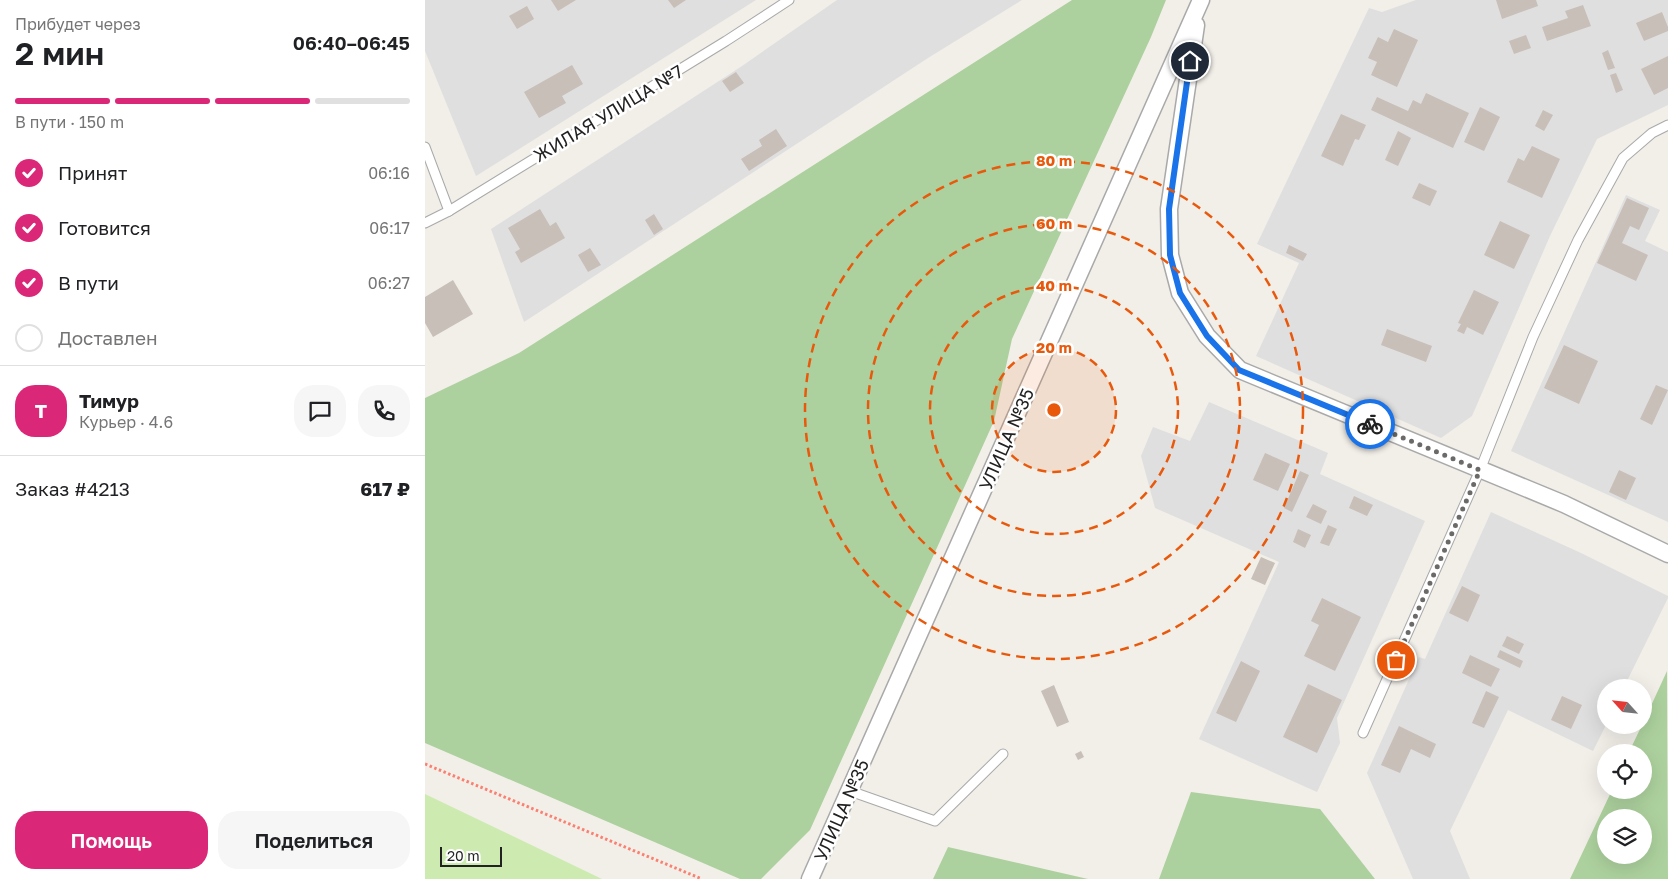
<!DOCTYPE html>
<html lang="ru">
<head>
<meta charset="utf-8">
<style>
	body { margin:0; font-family:"Golos Text",sans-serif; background:#f6f6f6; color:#202124; height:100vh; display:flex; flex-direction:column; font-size:19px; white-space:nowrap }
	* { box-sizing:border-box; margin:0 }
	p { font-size:16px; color:#757577 }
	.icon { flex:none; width:28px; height:28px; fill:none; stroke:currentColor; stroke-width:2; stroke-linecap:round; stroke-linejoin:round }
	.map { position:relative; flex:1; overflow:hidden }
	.panel { display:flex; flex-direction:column; background:#fff; width:425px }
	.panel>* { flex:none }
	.needle { width:32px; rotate:297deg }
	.buttons { position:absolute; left:1172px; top:679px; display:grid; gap:10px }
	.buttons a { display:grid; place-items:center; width:55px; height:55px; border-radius:50%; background:#fff; box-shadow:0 5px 20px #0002; font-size:25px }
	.scale { position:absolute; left:15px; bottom:12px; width:62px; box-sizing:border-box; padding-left:5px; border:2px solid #222; border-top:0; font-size:14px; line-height:18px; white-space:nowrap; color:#222; -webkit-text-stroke:4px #fff; paint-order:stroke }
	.pin { position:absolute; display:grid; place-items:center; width:42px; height:42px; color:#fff; margin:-21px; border:2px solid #fff; border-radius:50%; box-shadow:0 1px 5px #0007 }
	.courier { position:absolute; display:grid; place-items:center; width:50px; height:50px; margin:-25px; border:4px solid #1a73e8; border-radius:50%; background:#fff; color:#222; box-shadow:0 1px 6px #0007 }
	.overview em { font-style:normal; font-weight:600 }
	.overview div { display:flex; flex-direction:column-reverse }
	.overview { display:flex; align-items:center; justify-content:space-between; height:85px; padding:0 15px }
	h1 { font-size:32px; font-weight:600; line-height:38px }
	.bar { display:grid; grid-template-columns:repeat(4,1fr); gap:8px 5px; align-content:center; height:60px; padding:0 15px }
	.bar i { height:6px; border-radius:4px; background:#e0e0e0 }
	.bar .active { background:#db2777 }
	.bar p { grid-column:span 4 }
	.line { display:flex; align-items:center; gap:12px; padding:0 15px; border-top:1px solid #e0e0e0 }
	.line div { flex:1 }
	.round { display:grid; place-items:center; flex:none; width:52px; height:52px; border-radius:20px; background:#f6f6f6 }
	ol { padding:0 15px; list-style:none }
	li { display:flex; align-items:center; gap:15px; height:55px }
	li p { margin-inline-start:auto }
	li .icon { padding:5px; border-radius:50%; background:#db2777; color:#fff; stroke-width:4 }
	li:last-child { color:#757577 }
	li i { width:28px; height:28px; border:2px solid #e0e0e0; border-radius:50% }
	.primary-button { display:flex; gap:10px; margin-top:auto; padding:10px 15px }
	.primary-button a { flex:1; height:58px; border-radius:20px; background:#db2777; color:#fff; font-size:20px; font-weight:600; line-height:58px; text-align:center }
	.primary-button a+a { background:#f6f6f6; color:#202124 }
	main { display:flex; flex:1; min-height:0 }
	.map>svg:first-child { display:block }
	.residential { fill:#e0dfdf }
	.grass { fill:#cdebb0 }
	.forest { fill:#add19e; fill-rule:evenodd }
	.building { fill:#c7bfb8 }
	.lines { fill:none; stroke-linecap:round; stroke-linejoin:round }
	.lane-casing { stroke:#a9a9a9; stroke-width:11 }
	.street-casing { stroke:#a9a9a9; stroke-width:19 }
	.path { stroke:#fa8072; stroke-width:3; stroke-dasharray:2.5 2.5; stroke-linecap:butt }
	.lane { stroke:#fff; stroke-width:9 }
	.street { stroke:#fff; stroke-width:16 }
	.done { stroke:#6b6a68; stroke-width:5; stroke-dasharray:0 9 }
	.route { stroke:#1a73e8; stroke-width:6 }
	.ring { fill:none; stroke:#e8590c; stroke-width:2.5; stroke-dasharray:9 6 }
	.labels { text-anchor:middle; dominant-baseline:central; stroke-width:5; stroke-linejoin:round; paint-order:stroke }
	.street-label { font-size:18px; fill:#222; stroke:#fff }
	.centre { fill:#e8590c; stroke:#fff; stroke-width:2.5 }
	.ring-label { font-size:15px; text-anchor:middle; font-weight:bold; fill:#e8590c; stroke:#fff; stroke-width:5; stroke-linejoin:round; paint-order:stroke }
</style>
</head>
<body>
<main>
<section class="panel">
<div class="overview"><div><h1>2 мин</h1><p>Прибудет через</p></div><em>06:40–06:45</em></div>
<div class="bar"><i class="active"></i><i class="active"></i><i class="active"></i><i></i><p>В пути · 150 m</p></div>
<ol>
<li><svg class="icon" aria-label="check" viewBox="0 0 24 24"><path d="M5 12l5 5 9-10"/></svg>Принят<p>06:16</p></li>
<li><svg class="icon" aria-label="check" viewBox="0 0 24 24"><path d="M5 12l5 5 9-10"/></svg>Готовится<p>06:17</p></li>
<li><svg class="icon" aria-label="check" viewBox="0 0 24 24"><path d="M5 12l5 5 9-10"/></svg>В пути<p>06:27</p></li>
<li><i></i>Доставлен</li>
</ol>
<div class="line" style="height:90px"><b class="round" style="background:#db2777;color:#fff">Т</b><div><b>Тимур</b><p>Курьер · 4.6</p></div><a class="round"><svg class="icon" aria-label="chat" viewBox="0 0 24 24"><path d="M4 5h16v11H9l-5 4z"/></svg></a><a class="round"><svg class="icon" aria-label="phone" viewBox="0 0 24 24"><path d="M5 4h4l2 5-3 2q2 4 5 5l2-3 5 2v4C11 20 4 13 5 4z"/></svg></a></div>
<div class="line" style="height:65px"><div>Заказ #4213</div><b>617 ₽</b></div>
<div class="primary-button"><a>Помощь</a><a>Поделиться</a></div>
</section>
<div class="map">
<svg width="1243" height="879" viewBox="0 0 1243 879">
	<rect width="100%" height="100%" fill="#f2efe9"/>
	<g class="residential">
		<polygon points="0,0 331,0 51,176 0,51"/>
		<polygon points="412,0 597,0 503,58 99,322 66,229 317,66"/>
		<polygon points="991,0 1243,0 1243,105 1172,139 1125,236 1047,416 1016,438 831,356 874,263 832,244 944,8 957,12"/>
		<polygon points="1201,195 1235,210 1220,241 1243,252 1243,522 1086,451"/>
		<polygon points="784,402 903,453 895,474 1000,521 912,718 915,743 892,792 774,739 854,562 730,508 716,456 728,427 765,441"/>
		<polygon points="1066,512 1156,553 1243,596 1243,598 1199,687 1181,688 1181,725 1168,751 1083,710 1025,831 1045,879 988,879 942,773 994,657 1000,659"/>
	</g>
	<polygon class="grass" points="0,794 177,879 0,879"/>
	<g class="forest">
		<polygon points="647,0 741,0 726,37 587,339 569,421 385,830 336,879 315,879 0,743 0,398 94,353"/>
		<path d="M1242 671 1243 879H1145L1187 790H1219V752H1204L1217 725H1219V721ZM1181 818H1219V855H1181Z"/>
		<polygon points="766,792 895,809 950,879 734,879"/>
		<polygon points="523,847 663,879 508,879"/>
	</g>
	<g class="building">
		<polygon points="126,0 151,0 133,11"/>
		<polygon points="243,0 261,0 249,8"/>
		<polygon points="1071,0 1111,0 1113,6 1077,19"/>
		<polygon points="1158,5 1166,26 1122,41 1117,27 1143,18 1140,11"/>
		<polygon points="102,6 109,19 92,29 84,16"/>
		<polygon points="1237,12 1243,27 1243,31 1219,41 1211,23"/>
		<polygon points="969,29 993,40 972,87 946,75 952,62 943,58 953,37 963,42"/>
		<polygon points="1101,35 1106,48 1089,54 1084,41"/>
		<polygon points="1183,50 1190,68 1183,70 1177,53"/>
		<polygon points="1243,56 1243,88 1229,95 1216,69"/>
		<polygon points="147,65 158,84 137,96 141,103 114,118 99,92"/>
		<polygon points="311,72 319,83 305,92 297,81"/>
		<polygon points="1191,73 1198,90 1191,93 1185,75"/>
		<polygon points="1001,93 1044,113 1028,148 946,110 952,97 983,111 988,100 996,104"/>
		<polygon points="1055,107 1075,117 1059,151 1039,142"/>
		<polygon points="1118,110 1128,115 1119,131 1110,126"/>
		<polygon points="916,114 941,125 934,140 930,139 918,166 896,156"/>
		<polygon points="351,129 362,146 324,171 316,159 337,146 334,140"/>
		<polygon points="973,131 986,138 973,166 960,160"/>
		<polygon points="1107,146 1135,159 1117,198 1082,182 1093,158 1099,161"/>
		<polygon points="994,183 1012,191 1005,206 987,198"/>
		<polygon points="1202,198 1224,208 1214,230 1205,226 1197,243 1223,255 1211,281 1172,263"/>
		<polygon points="115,209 125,226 131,222 140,238 96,263 90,252 95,249 83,228"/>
		<polygon points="229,214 238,229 229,235 220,220"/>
		<polygon points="1075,221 1105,235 1089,269 1059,255"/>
		<polygon points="864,245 882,254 878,261 861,253"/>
		<polygon points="165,248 176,265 163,272 153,255"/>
		<polygon points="28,280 48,314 8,337 0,323 0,297"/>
		<polygon points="1049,290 1074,302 1058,335 1042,327 1039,334 1032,331 1036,324 1033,323"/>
		<polygon points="962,329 1007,346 1001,362 956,345"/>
		<polygon points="1139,345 1173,361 1154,404 1119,388"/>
		<polygon points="1231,385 1243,390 1227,425 1215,419"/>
		<polygon points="840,453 865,464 853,491 828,480"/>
		<polygon points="1194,470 1211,478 1201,500 1184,492"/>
		<polygon points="875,471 884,475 867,512 859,508"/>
		<polygon points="929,496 948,505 942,516 924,508"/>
		<polygon points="888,504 902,511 896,524 881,517"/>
		<polygon points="903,525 912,529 904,546 895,543"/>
		<polygon points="873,529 886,535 880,548 868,542"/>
		<polygon points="836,557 850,563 840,585 826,579"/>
		<polygon points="1037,586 1055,595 1043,622 1024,613"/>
		<polygon points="897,598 936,617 910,671 879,656 894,625 886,621"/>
		<polygon points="1082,636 1099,644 1094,654 1077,646"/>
		<polygon points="1075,650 1098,661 1095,668 1072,657"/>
		<polygon points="1045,655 1075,669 1066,687 1037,673"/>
		<polygon points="816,661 835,671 811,722 791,713"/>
		<polygon points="883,684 917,700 892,753 858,737"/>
		<polygon points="629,685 644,722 632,727 616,691"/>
		<polygon points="1061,691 1074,697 1059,728 1047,723"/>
		<polygon points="1137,696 1157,705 1146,729 1126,720"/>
		<polygon points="974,726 1011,744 1005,758 986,749 975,773 956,765"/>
		<polygon points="656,751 659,757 653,760 650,754"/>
	</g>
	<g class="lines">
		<defs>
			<g id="lane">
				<polyline points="0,147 24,211"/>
				<polyline points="0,223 24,211 301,41 364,0"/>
				<polyline points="938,733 1055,470 1108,337 1153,240 1198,158 1227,133 1243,125"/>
				<polyline points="425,791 510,821 578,754"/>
			</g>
			<g id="street">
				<polyline points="771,25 744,209 745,255 755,293 782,336 815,370 1139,504 1243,554"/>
				<polyline points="385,879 776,0"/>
			</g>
		</defs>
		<use href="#lane" class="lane-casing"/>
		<use href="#street" class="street-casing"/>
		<polyline class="path" points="0,764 277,879"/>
		<use href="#lane" class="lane"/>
		<use href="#street" class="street"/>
	</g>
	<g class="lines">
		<polyline class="done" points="945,424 1055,470 971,660"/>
		<polyline class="route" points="765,61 744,209 745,255 755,293 782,336 814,370 945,424"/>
	</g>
	<circle cx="629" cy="410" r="62" fill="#e8590c" fill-opacity=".12"/>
	<g class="ring">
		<circle cx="629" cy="410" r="62"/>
		<circle cx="629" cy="410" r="124"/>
		<circle cx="629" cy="410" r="186"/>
		<circle cx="629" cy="410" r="249"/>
	</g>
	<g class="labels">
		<g class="street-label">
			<text transform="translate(183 113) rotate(-31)">ЖИЛАЯ УЛИЦА №7</text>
			<text transform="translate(581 439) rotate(-66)">УЛИЦА №35</text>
			<text transform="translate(416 810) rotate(-66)">УЛИЦА №35</text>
		</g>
	</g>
	<circle cx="629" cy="410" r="8" class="centre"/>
	<g class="ring-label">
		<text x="629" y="166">80 m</text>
		<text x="629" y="229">60 m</text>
		<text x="629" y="291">40 m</text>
		<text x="629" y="353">20 m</text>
	</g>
</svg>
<div class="buttons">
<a><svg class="needle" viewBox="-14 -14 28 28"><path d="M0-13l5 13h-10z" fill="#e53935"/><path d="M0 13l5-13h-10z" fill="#757577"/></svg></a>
<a><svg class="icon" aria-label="locate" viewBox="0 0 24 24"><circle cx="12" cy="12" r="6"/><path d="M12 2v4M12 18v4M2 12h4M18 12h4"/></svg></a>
<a><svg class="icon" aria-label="layers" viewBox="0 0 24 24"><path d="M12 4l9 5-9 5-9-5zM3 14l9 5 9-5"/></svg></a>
</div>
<div class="scale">20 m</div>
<div class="pin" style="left:971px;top:660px;background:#ea580c"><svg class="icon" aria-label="bag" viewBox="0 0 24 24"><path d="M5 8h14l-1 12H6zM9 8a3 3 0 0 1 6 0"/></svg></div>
<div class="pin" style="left:765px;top:61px;background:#1f2937"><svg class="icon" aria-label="home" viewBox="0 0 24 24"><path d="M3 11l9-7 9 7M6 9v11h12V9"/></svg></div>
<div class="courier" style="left:945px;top:424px"><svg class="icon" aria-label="bike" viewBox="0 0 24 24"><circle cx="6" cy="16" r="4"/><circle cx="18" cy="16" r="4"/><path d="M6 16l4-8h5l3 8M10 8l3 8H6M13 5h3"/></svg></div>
</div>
</main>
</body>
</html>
